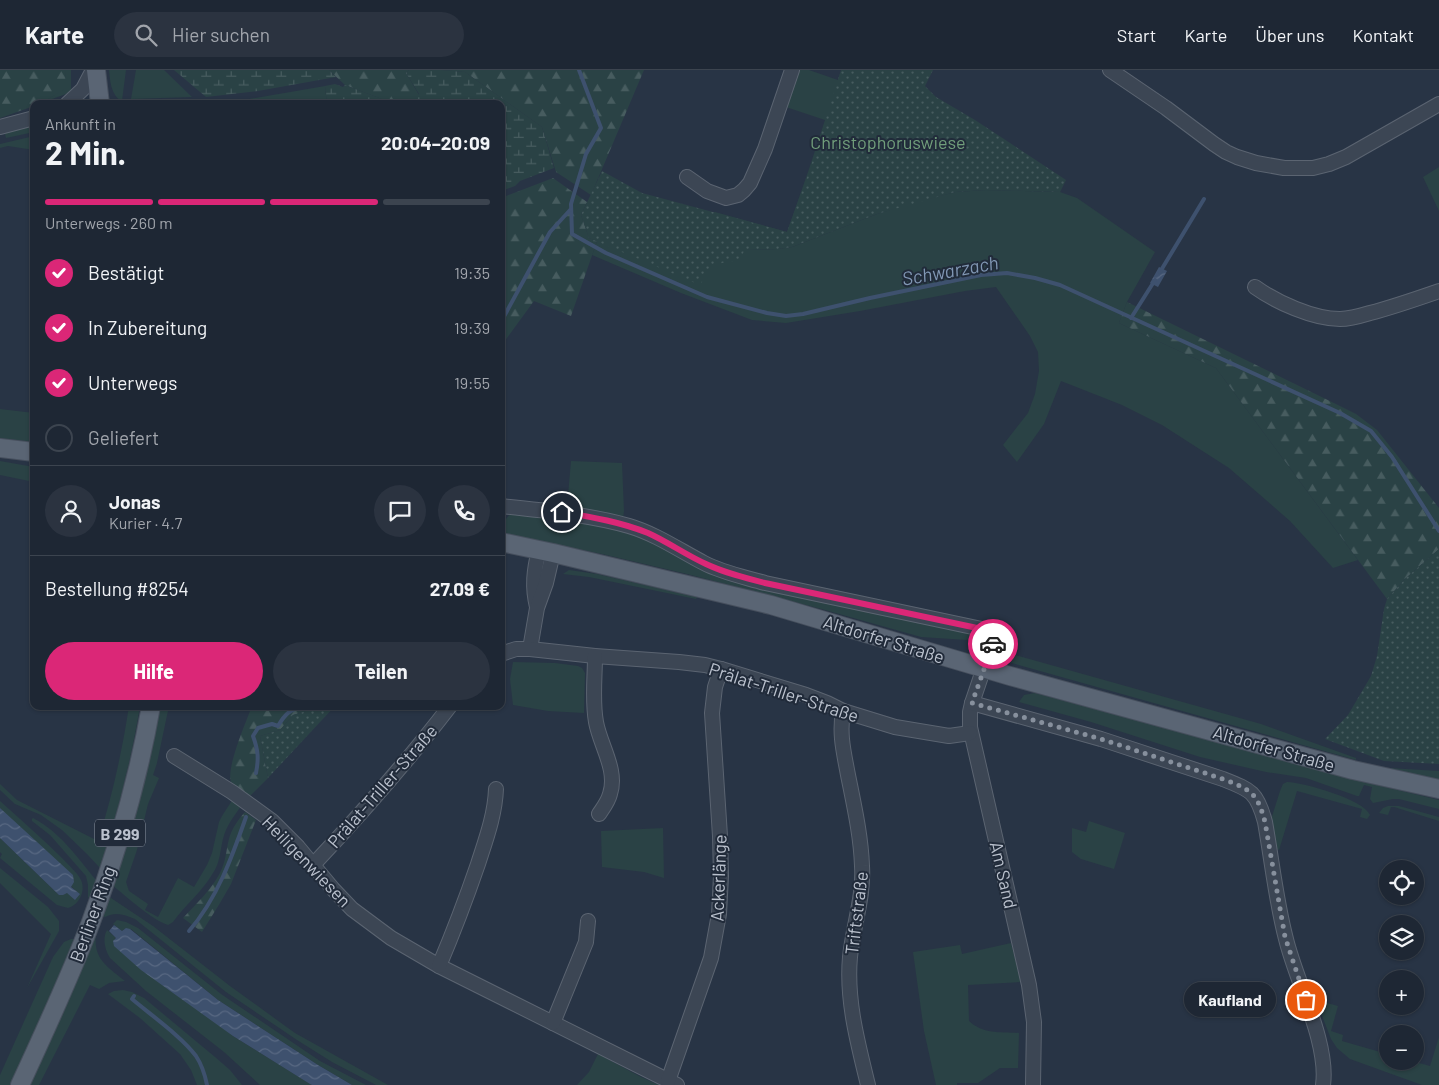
<!DOCTYPE html>
<html lang="de">
<head>
<meta charset="utf-8">
<style>
	body { margin:0; font-family:Barlow,sans-serif; background:#2b3340; color:#f1f3f6; height:100vh; display:flex; flex-direction:column; font-size:19px; white-space:nowrap }
	* { box-sizing:border-box; margin:0 }
	p { font-size:16px; color:#a1a5ac }
	.icon { flex:none; width:28px; height:28px; fill:none; stroke:currentColor; stroke-width:2; stroke-linecap:round; stroke-linejoin:round }
	.map { position:relative; flex:1; overflow:hidden }
	.panel { position:absolute; left:30px; top:30px; width:475px; height:610px; display:flex; flex-direction:column; background:#1e2734; border-radius:10px; box-shadow:0 1px 4px #0004,0 0 0 1px #3c444f }
	.panel>* { flex:none }
	.tools { position:absolute; left:1379px; top:790px; display:grid; gap:10px }
	.tools a { display:grid; place-items:center; width:45px; height:45px; border-radius:50%; background:#1e2734; box-shadow:0 1px 4px #0004,0 0 0 1px #3c444f; font-size:25px }
	.pin { position:absolute; display:grid; place-items:center; width:42px; height:42px; color:#fff; margin:-21px; border:2px solid #fff; border-radius:50%; box-shadow:0 1px 5px #0007 }
	.courier { position:absolute; display:grid; place-items:center; width:50px; height:50px; margin:-25px; border:4px solid #db2777; border-radius:50%; background:#fff; color:#222; box-shadow:0 1px 6px #0007 }
	.bubble { position:absolute; height:35px; border-radius:18px; background:#1e2734; box-shadow:0 1px 4px #0004,0 0 0 1px #3c444f; font-size:16px; font-weight:700; line-height:35px; text-align:center }
	.head em { font-style:normal; font-weight:700 }
	.head div { display:flex; flex-direction:column-reverse }
	.head { display:flex; align-items:center; justify-content:space-between; height:85px; padding:0 15px }
	h1 { font-size:32px; font-weight:700; line-height:38px }
	.bar { display:grid; grid-template-columns:repeat(4,1fr); gap:8px 5px; align-content:center; height:60px; padding:0 15px }
	.bar i { height:6px; border-radius:4px; background:#3c444f }
	.bar .current { background:#db2777 }
	.bar p { grid-column:span 4 }
	.line { display:flex; align-items:center; gap:12px; padding:0 15px; border-top:1px solid #3c444f }
	.line div { flex:1 }
	.round { display:grid; place-items:center; flex:none; width:52px; height:52px; border-radius:26px; background:#2b3340 }
	ol { padding:0 15px; list-style:none }
	li { display:flex; align-items:center; gap:15px; height:55px }
	li p { margin-inline-start:auto }
	li .icon { padding:5px; border-radius:50%; background:#db2777; color:#fff; stroke-width:4 }
	li:last-child { color:#a1a5ac }
	li i { width:28px; height:28px; border:2px solid #3c444f; border-radius:50% }
	.button { display:flex; gap:10px; margin-top:auto; padding:10px 15px }
	.button a { flex:1; height:58px; border-radius:30px; background:#db2777; color:#fff; font-size:20px; font-weight:700; line-height:58px; text-align:center }
	.button a+a { background:#2b3340; color:#f1f3f6 }
	header { display:flex; align-items:center; gap:30px; box-sizing:border-box; height:70px; padding:0 25px; background:#1e2734; border-bottom:1px solid #3c444f }
	header strong { font-size:24px }
	nav { display:flex; gap:28px; margin-inline-start:auto; font-size:18px }
	.search { width:350px; height:45px; background:#2b3340; display:flex; align-items:center; gap:12px; box-sizing:border-box; padding:0 18px; border-radius:28px; color:#a1a5ac; font-size:19px }
	.map>svg:first-child { display:block }
	.grass { fill:#2a4245 }
	.forest { fill:url(#forest-firs) }
	.wetland { fill:url(#wetland-marsh) }
	.park { fill:url(#park-dots) }
	.water { fill:url(#water-waves) }
	.lines { fill:none; stroke-linecap:round; stroke-linejoin:round }
	.stream { stroke:#3e516e; stroke-width:4 }
	.minor-casing { stroke:#5b6471; stroke-width:16 }
	.major-casing { stroke:#464f5d; stroke-width:20 }
	.minor { stroke:#3c4654; stroke-width:14 }
	.major { stroke:#5a6574; stroke-width:18 }
	.done { stroke:#87909d; stroke-width:5; stroke-dasharray:0 9 }
	.route { stroke:#db2777; stroke-width:6 }
	.labels { text-anchor:middle; dominant-baseline:central; stroke-width:4; stroke-linejoin:round; paint-order:stroke }
	.shield { fill:#212b3a; stroke:#8c94a1; stroke-width:1 }
	.shield-label { font-size:16px; font-weight:bold; fill:#bac1cd }
	.park-label { font-size:18px; fill:#719e7b; stroke:#212b3a }
	.street-label { font-size:18px; fill:#bac1cd; stroke:#212b3a }
	.water-label { font-size:19px; font-style:italic; fill:#8197b4; stroke:#212b3a }
</style>
</head>
<body>
<header>
<strong>Karte</strong>
<div class="search"><svg class="icon" aria-label="search" viewBox="0 0 24 24"><circle cx="10" cy="10" r="6"/><path d="M15 15l6 6"/></svg>Hier suchen</div>
<nav><a>Start</a><a>Karte</a><a>Über uns</a><a>Kontakt</a></nav>
</header>
<div class="map">
<svg width="1439" height="1015" viewBox="0 0 1439 1015">
	<defs>
		<pattern id="forest-firs" width="22" height="20" patternUnits="userSpaceOnUse" patternTransform="scale(1.25)"><rect width="22" height="20" fill="#2a4245"/><path d="M5 1l3.5 6h-7zM16 11l3.5 6h-7z" fill="#475c5f"/></pattern>
		<pattern id="wetland-marsh" width="20" height="14" patternUnits="userSpaceOnUse" patternTransform="scale(1.25)"><rect width="20" height="14" fill="#2a4245"/><path d="M1 5h8M5 5V1M11 12h8M15 12V8" fill="none" stroke="#475c5f"/></pattern>
		<pattern id="park-dots" width="8" height="8" patternUnits="userSpaceOnUse" patternTransform="scale(1.25)"><rect width="8" height="8" fill="#2a4245"/><path d="M2 2h.1M6 6h.1" fill="none" stroke="#475c5f" stroke-width="1.8" stroke-linecap="round"/></pattern>
		<pattern id="water-waves" width="16" height="10" patternUnits="userSpaceOnUse" patternTransform="scale(1.25)"><rect width="16" height="10" fill="#3e516e"/><path d="M0 5q4-4 8 0t8 0" fill="none" stroke="#586882"/></pattern>
	</defs>
	<rect width="100%" height="100%" fill="#283445"/>
	<g class="grass">
		<polygon points="66,0 71,0 71,20 66,24 41,33 64,19"/>
		<path d="M109 0H126L122 31C111 26 110 10 109 0Z"/>
		<polygon points="136,0 164,0 192,27 131,29"/>
		<polygon points="795,0 809,0 838,10 841,0 803,165 696,152 715,142 787,162 809,99 825,50 783,36"/>
		<polygon points="325,16 327,34 253,34 249,29"/>
		<polygon points="34,53 34,62 6,68 4,60"/>
		<polygon points="34,66 34,80 8,76 0,78 0,74"/>
		<polygon points="1439,97 1439,141 1423,107"/>
		<polygon points="985,120 1060,122 1077,128 1155,182 1127,232 1119,253 1216,298 1358,490 1333,498 1290,451 1229,398 1162,355 1122,335 1061,311 1044,354 1017,392 1003,375 1028,343 1035,324 1039,301 1038,282 1030,266 996,217 965,221 860,241 786,253 752,250 681,223 592,185 597,171 587,132 745,180 778,179 792,177 877,144 905,135 955,122"/>
		<polygon points="0,339 34,343 34,372 0,368"/>
		<polygon points="0,391 34,397 34,412 0,405"/>
		<polygon points="571,391 622,393 624,441 623,448 567,437"/>
		<polygon points="512,442 608,456 630,463 659,475 693,494 982,566 986,569 986,574 978,574 978,570 969,568 967,570 921,567 825,540 687,504 602,484 501,463 501,449 506,449"/>
		<polygon points="569,500 597,504 697,527 696,529 589,507 563,504"/>
		<polygon points="1001,581 1261,654 1356,688 1356,690 1012,593 1003,589"/>
		<polygon points="513,592 555,593 578,596 582,598 585,603 584,643 548,641 513,635 510,609"/>
		<polygon points="1035,623 1373,714 1439,730 1439,739 1399,729 1393,729 1373,733 1370,729 1372,717 1364,715 1359,726 1357,726 1306,708 1266,702 1200,687 1091,652 1019,632 1024,625"/>
		<path d="M129 636H140C131 692 117 745 100 798L87 784 62 760 41 745 15 734 0 720V714L17 730 98 771C112 727 122 682 129 636Z"/>
		<path d="M161 636H169L157 693 153 705 159 708 148 734 137 780 126 812 129 821 148 834 145 840 158 847 178 808 194 817 207 795 212 783 219 752 222 746 233 729 242 735C234 746 226 756 223 769 220 781 220 793 213 803 203 821 185 835 173 852L168 855C152 850 126 826 112 815L143 712Z"/>
		<polygon points="1389,698 1439,701 1439,710"/>
		<path d="M1287 712C1305 713 1363 729 1370 745L1367 749 1360 747 1362 739 1297 721 1279 780 1273 777 1269 756 1280 721 1283 714Z"/>
		<path d="M0 731C21 750 43 769 63 789 69 796 77 802 81 810 86 821 79 835 68 838L57 835 0 788 2 784 0 782V768L59 825 67 823 79 824 71 816 0 738Z"/>
		<polygon points="1388,736 1399,736 1439,747 1439,751 1394,737 1391,737 1388,745 1379,743 1383,738"/>
		<path d="M33 748C60 762 77 787 96 810L89 828 88 827V815L86 806 50 765 32 751V749Z"/>
		<polygon points="1089,751 1125,763 1114,799 1081,789 1072,782 1072,758 1086,762"/>
		<polygon points="663,758 664,808 644,802 602,797 601,761"/>
		<polygon points="0,798 48,837 59,851 59,861 27,918 51,864 0,813"/>
		<path d="M108 826 153 856 230 916 295 963 388 1015H376L332 992 297 970 226 922 135 849C125 845 116 841 105 847L101 845Z"/>
		<polygon points="117,850 126,852 138,858 221,924 320,991 366,1015 352,1015 318,995 218,930 131,859 124,859 122,861 113,854"/>
		<path d="M107 860 116 868 114 869 233 966 312 1015H260L224 982 146 921 110 888C105 880 102 869 107 860Z"/>
		<path d="M94 864 96 865C93 889 108 897 125 911L109 913 99 919 90 915 39 1015H27Z"/>
		<polygon points="71,869 74,869 41,949 10,1015 0,1015 0,1005 53,887 64,872"/>
		<path d="M1011 873 1021 912 968 915 969 951C983 964 1000 962 1019 963L1018 998H1000L978 1013H957V1015H936L924 961 913 882 960 875 962 884Z"/>
		<polygon points="123,920 132,922 144,928 215,987 230,1000 242,1015 197,1015 191,1000 180,984 140,948 108,924 114,921"/>
		<polygon points="1316,930 1338,936 1331,961 1343,965 1342,971 1387,984 1388,991 1412,991 1430,996 1439,967 1439,1015 1422,1015 1350,989 1337,978 1331,969"/>
		<polygon points="598,984 641,1007 659,1015 577,1015 589,1002"/>
	</g>
	<g class="forest">
		<polygon points="0,0 66,0 65,19 41,33 34,34 34,36 0,48"/>
		<polygon points="329,0 409,0 406,3 419,25 410,34 395,34 345,15"/>
		<polygon points="441,0 644,0 591,125 556,102 542,57 465,2"/>
		<polygon points="553,108 587,132 581,145 589,168 597,171 571,246 534,231 501,276 501,128"/>
		<polygon points="1127,232 1340,336 1356,344 1377,360 1439,438 1439,479 1406,508 1387,529 1216,298 1119,253"/>
		<path d="M252 636H314L313 639 293 645 280 660 260 666 268 708 248 728C242 724 234 719 231 712 226 698 246 652 252 636Z"/>
		<path d="M245 742 256 750 231 814 220 833 202 862 183 848C196 834 211 820 220 803 226 792 226 780 229 769 232 758 238 750 245 742Z"/>
	</g>
	<g class="wetland">
		<polygon points="174,0 329,0 336,7 258,21 206,27"/>
		<polygon points="409,0 441,0 465,2 542,57 554,98 520,111 515,116 501,121 501,34 410,34 419,24 406,3"/>
		<polygon points="335,14 343,17 345,15 395,34 327,34 325,16"/>
	</g>
	<g class="park">
		<path d="M841 0H933L925 16 936 27 975 50 1066 110 1060 122 985 120 955 122 877 144 792 177 778 179 745 180 738 191C717 191 711 197 700 215L589 168 581 145 602 101 642 123 787 162 810 99Z"/>
		<polygon points="1439,479 1439,694 1384,691 1325,669 1348,645 1371,606 1377,586 1384,539 1387,529 1406,508"/>
		<polygon points="314,636 335,636 268,708 260,666 280,660 293,645 313,639"/>
	</g>
	<g class="water">
		<polygon points="1159,197 1167,201 1158,217 1150,213"/>
		<polygon points="0,738 73,805 74,812 71,817 80,824 75,830 67,823 63,825 59,825 0,768"/>
		<polygon points="114,855 122,861 126,858 130,859 218,930 318,995 352,1015 312,1015 310,1014 233,966 141,900 114,876 113,871 116,868 109,861"/>
	</g>
	<g class="lines">
		<g class="stream">
			<polyline points="579,0 601,58 586,84 571,134 572,164 606,183 707,227 767,243 786,246 803,244 870,228 981,205 1007,203 1035,208 1060,215 1340,343 1371,361 1392,387 1439,461"/>
			<polyline points="1160,202 1204,129"/>
			<polyline points="1131,248 1155,210"/>
			<polyline points="501,252 550,162 571,139"/>
			<path d="M256 703C259 688 258 680 253 666L258 658 272 654 278 656C285 644 290 639 305 636"/>
			<path d="M189 861C217 829 232 787 246 747"/>
			<path d="M134 926 132 929C151 945 182 967 196 986 202 995 205 1005 207 1015"/>
		</g>
		<defs>
			<g id="minor">
				<polyline points="1110,0 1166,38 1214,74 1226,82 1237,87 1256,93 1284,98 1313,98 1329,94 1346,87 1439,34"/>
				<polyline points="67,34 83,19 93,0"/>
				<polyline points="0,57 34,48"/>
				<polyline points="687,107 707,121 726,128 738,125 744,120 750,113 765,79 792,0"/>
				<path d="M1255 217C1276 232 1313 249 1340 249 1350 249 1360 246 1370 243 1393 237 1416 229 1439 221"/>
				<path d="M501 436C544 441 587 444 629 456 656 464 679 480 704 493 723 503 745 507 765 513L996 562 972 633 970 642V657L1029 915 1034 952 1033 1015"/>
				<path d="M537 537C532 517 534 500 539 480"/>
				<polyline points="530,579 537,538 546,513 553,483"/>
				<polyline points="501,584 516,579 530,579 595,586 679,592 705,595 721,599 806,625 827,633 843,641 895,657 949,666 970,663"/>
				<path d="M595 586C595 608 592 630 596 652 600 675 618 700 610 724 608 732 603 738 599 744"/>
				<path d="M972 633 1101 669 1223 709C1251 720 1257 722 1265 752 1272 791 1276 831 1286 869 1296 911 1329 973 1323 1015"/>
				<path d="M843 641C839 665 844 683 848 705 854 735 861 766 862 796 864 827 853 856 850 887 846 930 858 974 868 1015"/>
				<polyline points="174,686 232,722 272,751 298,777 333,819 352,839 391,868 439,896 677,1015"/>
				<path d="M313 795C361 744 407 692 450 636"/>
				<path d="M439 896C453 863 466 829 478 794 486 769 495 745 496 719"/>
				<polyline points="553,953 586,872 588,851"/>
				<polyline points="668,1011 711,888 719,844 721,806 720,766 712,643 715,617 721,599"/>
			</g>
			<g id="major">
				<polyline points="96,0 100,34"/>
				<polyline points="0,378 34,382"/>
				<polyline points="501,472 553,483 771,535 1010,606 1353,700 1439,719"/>
				<path d="M20 1015C45 961 70 907 91 852 117 782 138 710 151 636"/>
			</g>
		</defs>
		<use href="#minor" class="minor-casing"/>
		<use href="#major" class="major-casing"/>
		<use href="#minor" class="minor"/>
		<use href="#major" class="major"/>
	</g>
	<g class="lines">
		<path class="done" d="M993 574 972 633 1101 669 1223 709C1251 720 1257 722 1265 752L1285 867 1306 930"/>
		<path class="route" d="M562 442C591 447 621 452 648 463 668 472 686 485 706 494 725 503 745 508 765 513L996 562 993 574"/>
	</g>
	<g class="labels">
		<rect class="shield" x="95" y="749.5" width="50" height="27" rx="4"/>
		<g class="shield-label">
			<text x="120" y="763">B 299</text>
		</g>
		<g class="park-label">
			<text x="888" y="72">Christophoruswiese</text>
		</g>
		<g class="street-label">
			<text transform="translate(884 569) rotate(17)">Altdorfer Straße</text>
			<text transform="translate(784 622) rotate(18)">Prälat-Triller-Straße</text>
			<text transform="translate(1274 678) rotate(16)">Altdorfer Straße</text>
			<text transform="translate(382 716) rotate(-49)">Prälat-Triller-Straße</text>
			<text transform="translate(307 791) rotate(46)">Heiligenwiesen</text>
			<text transform="translate(1004 805) rotate(77)">Am Sand</text>
			<text transform="translate(718 808) rotate(-88)">Ackerlänge</text>
			<text transform="translate(856 843) rotate(-83)">Triftstraße</text>
			<text transform="translate(92 844) rotate(-70)">Berliner Ring</text>
		</g>
		<g class="water-label">
			<text transform="translate(950 200) rotate(-10)">Schwarzach</text>
		</g>
	</g>
</svg>
<div class="tools">
<a><svg class="icon" aria-label="locate" viewBox="0 0 24 24"><circle cx="12" cy="12" r="6"/><path d="M12 2v4M12 18v4M2 12h4M18 12h4"/></svg></a>
<a><svg class="icon" aria-label="layers" viewBox="0 0 24 24"><path d="M12 4l9 5-9 5-9-5zM3 14l9 5 9-5"/></svg></a>
<a>+</a>
<a>−</a>
</div>
<div class="pin" style="left:1306px;top:930px;background:#ea580c"><svg class="icon" aria-label="bag" viewBox="0 0 24 24"><path d="M5 8h14l-1 12H6zM9 8a3 3 0 0 1 6 0"/></svg></div>
<div class="pin" style="left:562px;top:442px;background:#1f2937"><svg class="icon" aria-label="home" viewBox="0 0 24 24"><path d="M3 11l9-7 9 7M6 9v11h12V9"/></svg></div>
<div class="courier" style="left:993px;top:574px"><svg class="icon" aria-label="car" viewBox="0 0 24 24"><path d="M5 17H2v-5l4-1 3-4h7l3 4 3 1v5h-3M9 17h6M6 11h13"/><circle cx="7" cy="17" r="2"/><circle cx="17" cy="17" r="2"/></svg></div>
<div class="bubble" style="left:1184px;top:912px;width:92px">Kaufland</div>
<section class="panel">
<div class="head"><div><h1>2 Min.</h1><p>Ankunft in</p></div><em>20:04–20:09</em></div>
<div class="bar"><i class="current"></i><i class="current"></i><i class="current"></i><i></i><p>Unterwegs · 260 m</p></div>
<ol>
<li><svg class="icon" aria-label="check" viewBox="0 0 24 24"><path d="M5 12l5 5 9-10"/></svg>Bestätigt<p>19:35</p></li>
<li><svg class="icon" aria-label="check" viewBox="0 0 24 24"><path d="M5 12l5 5 9-10"/></svg>In Zubereitung<p>19:39</p></li>
<li><svg class="icon" aria-label="check" viewBox="0 0 24 24"><path d="M5 12l5 5 9-10"/></svg>Unterwegs<p>19:55</p></li>
<li><i></i>Geliefert</li>
</ol>
<div class="line" style="height:90px"><a class="round"><svg class="icon" aria-label="person" viewBox="0 0 24 24"><circle cx="12" cy="8" r="4"/><path d="M4 21q1-7 8-7t8 7"/></svg></a><div><b>Jonas</b><p>Kurier · 4.7</p></div><a class="round"><svg class="icon" aria-label="chat" viewBox="0 0 24 24"><path d="M4 5h16v11H9l-5 4z"/></svg></a><a class="round"><svg class="icon" aria-label="phone" viewBox="0 0 24 24"><path d="M5 4h4l2 5-3 2q2 4 5 5l2-3 5 2v4C11 20 4 13 5 4z"/></svg></a></div>
<div class="line" style="height:65px"><div>Bestellung #8254</div><b>27.09 €</b></div>
<div class="button"><a>Hilfe</a><a>Teilen</a></div>
</section>
</div>
</body>
</html>
